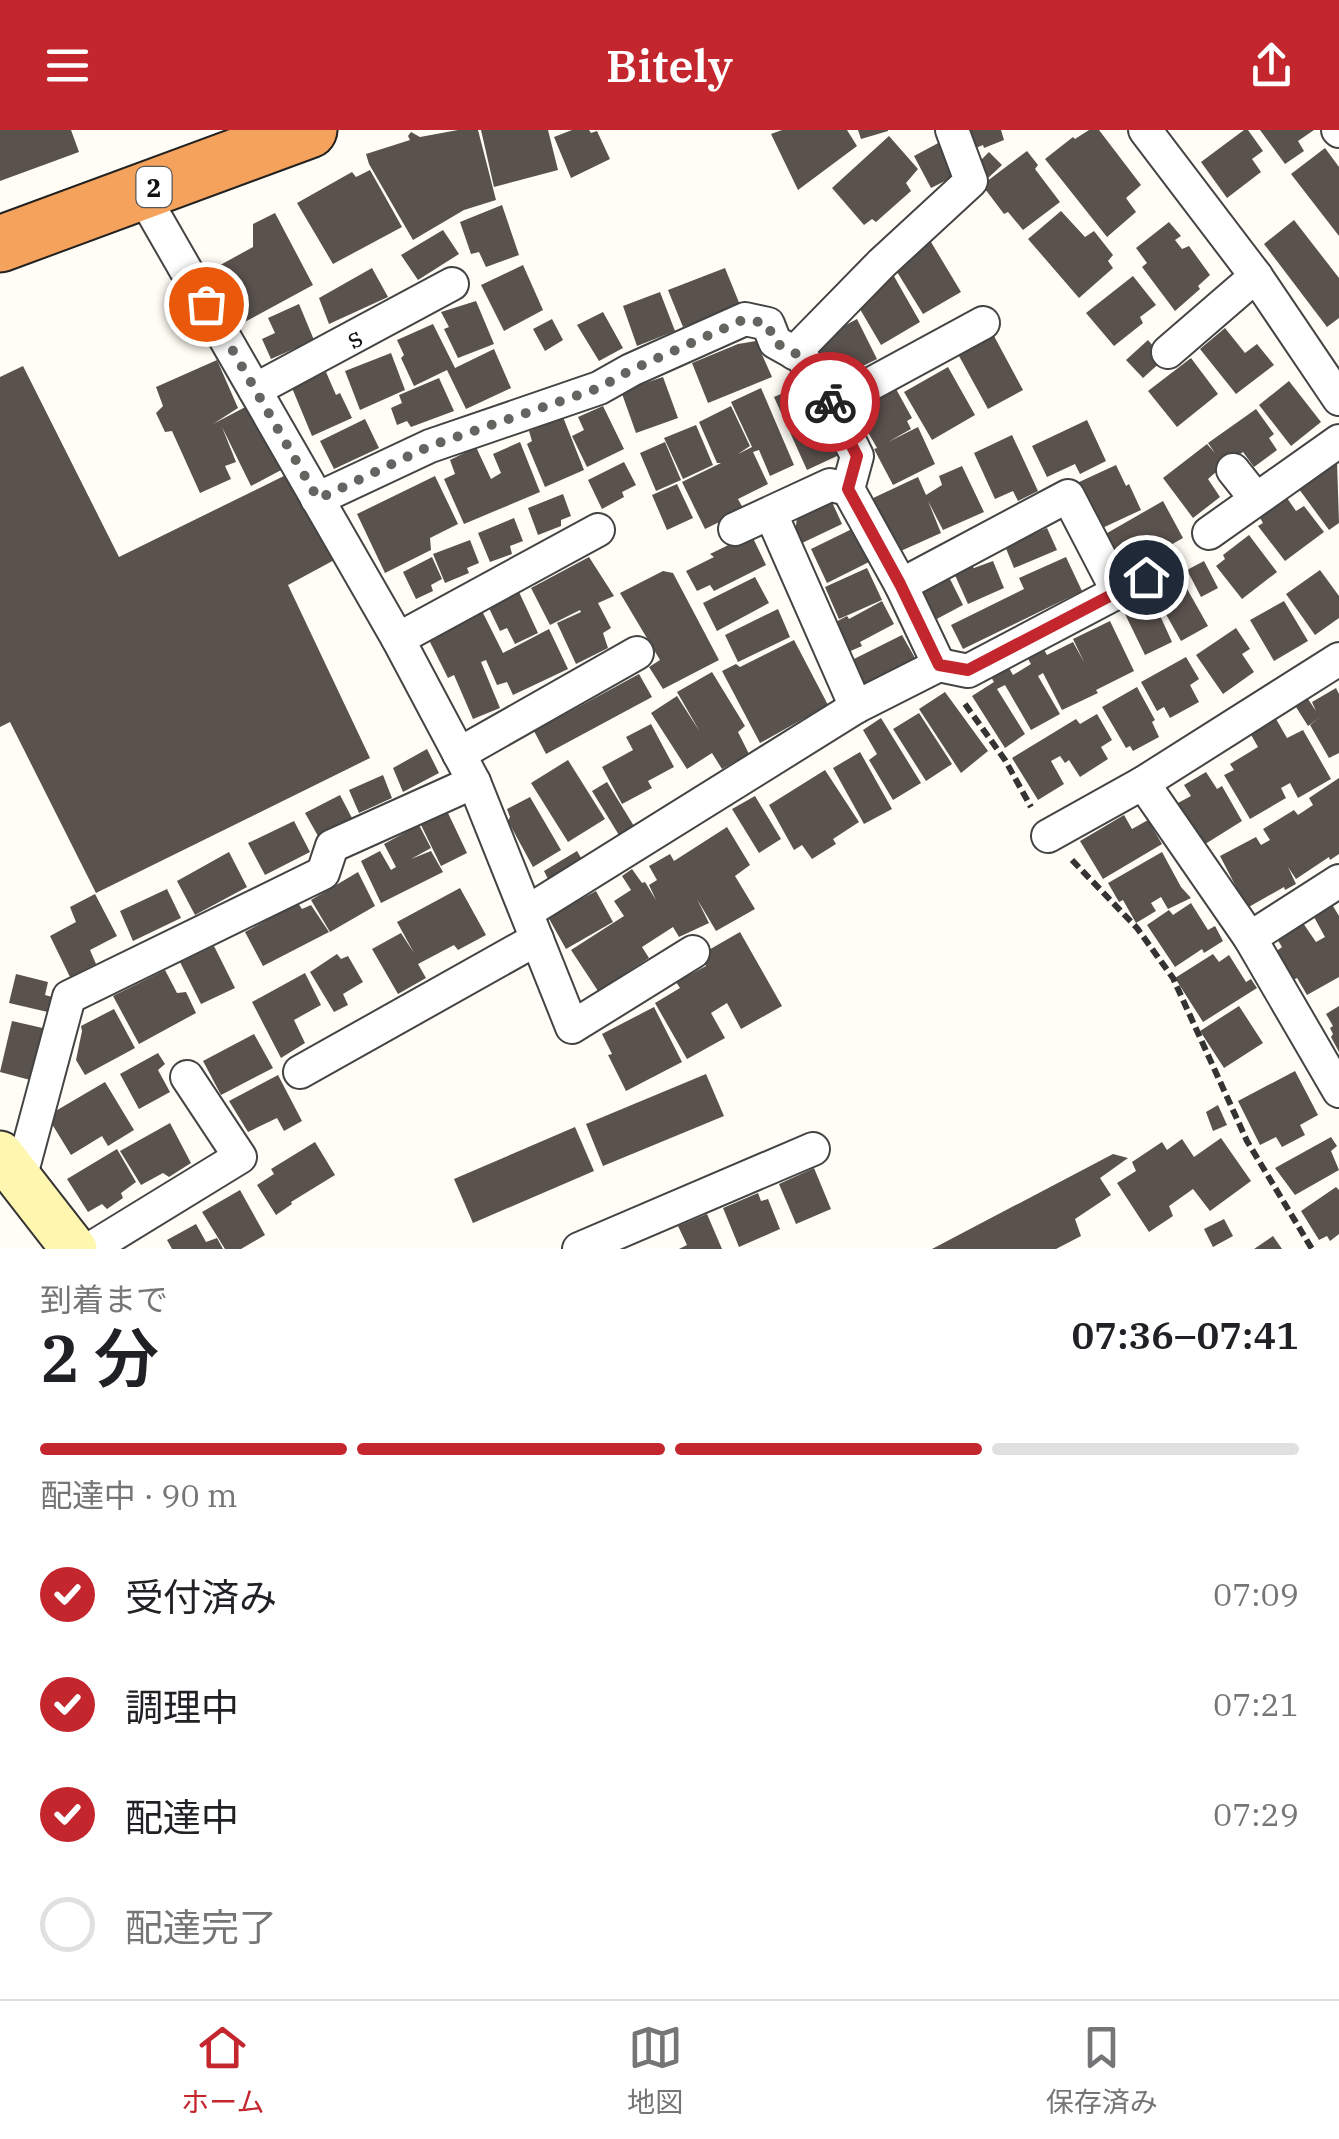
<!DOCTYPE html>
<html lang="ja">
<head>
<meta charset="utf-8">
<style>
	body { margin:0; font-family:"IBM Plex Serif","Noto Sans JP",serif; background:#f6f6f6; color:#202124; height:100vh; display:flex; flex-direction:column; font-size:38px; white-space:nowrap }
	* { box-sizing:border-box; margin:0 }
	p { font-size:32px; color:#757577 }
	.icon { flex:none; width:55px; height:55px; fill:none; stroke:currentColor; stroke-width:2; stroke-linecap:round; stroke-linejoin:round }
	.map { position:relative; height:1119px; overflow:hidden }
	.details { display:flex; flex-direction:column; background:#fff; flex:1 }
	.details>* { flex:none }
	.pin { position:absolute; display:grid; place-items:center; width:85px; height:85px; color:#fff; margin:-42px; border:5px solid #fff; border-radius:50%; box-shadow:0 2px 10px #0007 }
	.courier { position:absolute; display:grid; place-items:center; width:100px; height:100px; margin:-50px; border:8px solid #c4262e; border-radius:50%; background:#fff; color:#222; box-shadow:0 2px 12px #0007 }
	.overview em { font-style:normal; font-weight:600 }
	.overview div { display:flex; flex-direction:column-reverse }
	.overview { display:flex; align-items:center; justify-content:space-between; height:170px; padding:0 40px }
	h1 { font-size:65px; font-weight:600; line-height:75px }
	.bar { display:grid; grid-template-columns:repeat(4,1fr); gap:15px 10px; align-content:center; height:120px; padding:0 40px }
	.bar i { height:12px; border-radius:8px; background:#e0e0e0 }
	.bar .selected { background:#c4262e }
	.bar p { grid-column:span 4 }
	ol { padding:0 40px; list-style:none }
	li { display:flex; align-items:center; gap:30px; height:110px }
	li p { margin-inline-start:auto }
	li .icon { padding:10px; border-radius:50%; background:#c4262e; color:#fff; stroke-width:4 }
	li:last-child { color:#757577 }
	li i { width:55px; height:55px; border:5px solid #e0e0e0; border-radius:50% }
	header { display:flex; justify-content:space-between; align-items:center; height:130px; padding:0 40px; background:#c4262e; color:#fff; font-size:45px; font-weight:600 }
	.tabs { display:flex; justify-content:space-around; align-items:center; height:140px; border-top:2px solid #e0e0e0; background:#fff; font-size:28px; color:#757577 }
	.tabs a { display:grid; justify-items:center; gap:5px }
	.tabs .selected { color:#c4262e }
	.map>svg:first-child { display:block }
	.building { fill:#5a524d }
	.lines { fill:none; stroke-linecap:round; stroke-linejoin:round }
	.street-casing { stroke:#444; stroke-width:36 }
	.secondary-casing { stroke:#333; stroke-width:49 }
	.highway-casing { stroke:#222; stroke-width:59 }
	.path { stroke:#333; stroke-width:6; stroke-dasharray:10 5; stroke-linecap:butt }
	.street { stroke:#fff; stroke-width:32 }
	.secondary { stroke:#fff6b0; stroke-width:45 }
	.highway { stroke:#f5a25d; stroke-width:55 }
	.done { stroke:#646461; stroke-width:10; stroke-dasharray:0 18 }
	.route { stroke:#c4262e; stroke-width:12 }
	.labels { text-anchor:middle; dominant-baseline:central; stroke-width:10; stroke-linejoin:round; paint-order:stroke }
	.shield { fill:#fff; stroke:#585858; stroke-width:2.5 }
	.shield-label { font-size:25px; font-weight:bold; fill:#111 }
	.street-label { font-size:28px; fill:#111; stroke:#fff }
</style>
</head>
<body>
<header><svg class="icon" aria-label="menu" viewBox="0 0 24 24"><path d="M4 6h16M4 12h16M4 18h16"/></svg>Bitely<svg class="icon" aria-label="share" viewBox="0 0 24 24"><path d="M12 15V3M7 8l5-5 5 5M5 13v7h14v-7"/></svg></header>
<div class="map">
<svg width="1339" height="1119" viewBox="0 0 1339 1119">
	<rect width="100%" height="100%" fill="#fffdf5"/>
	<g class="building">
		<polygon points="0,0 71,0 79,22 0,51"/>
		<polygon points="458,0 478,0 496,70 464,80 413,110 369,34 366,24 410,10 408,6 411,2 420,7"/>
		<polygon points="481,0 548,0 558,40 494,57"/>
		<polygon points="572,0 589,0 591,3 597,1 610,29 571,48 554,7"/>
		<polygon points="782,0 847,0 857,16 798,60 771,4"/>
		<polygon points="858,0 888,0 888,1 861,9"/>
		<polygon points="963,0 1001,0 1004,10 984,18 983,15 971,20"/>
		<polygon points="1089,0 1099,0 1141,55 1126,68 1136,82 1107,107 1045,29 1073,7 1075,9"/>
		<polygon points="1244,0 1248,0 1263,21 1252,29 1261,42 1227,68 1201,32"/>
		<polygon points="1260,0 1314,0 1298,11 1304,21 1285,34"/>
		<polygon points="889,6 918,39 906,53 911,61 876,92 872,89 864,95 832,58"/>
		<polygon points="942,11 959,44 931,58 914,26"/>
		<polygon points="1325,18 1339,37 1339,106 1291,44"/>
		<polygon points="1027,21 1038,35 1035,39 1060,72 1023,100 1008,82 1004,84 982,55"/>
		<polygon points="989,22 1002,35 986,50 973,38"/>
		<polygon points="370,40 402,97 333,134 297,73 352,42 356,47"/>
		<polygon points="502,75 519,125 486,137 479,122 471,124 460,92"/>
		<polygon points="1061,81 1085,107 1094,101 1113,125 1108,131 1113,138 1079,168 1028,109"/>
		<polygon points="275,83 313,155 241,194 213,139 253,117 253,94"/>
		<polygon points="1294,90 1339,148 1339,188 1327,197 1264,114"/>
		<polygon points="1169,92 1181,106 1175,110 1182,119 1189,116 1210,145 1198,156 1200,159 1175,181 1142,137 1147,133 1136,118"/>
		<polygon points="443,100 459,124 418,150 401,125"/>
		<polygon points="928,107 961,162 923,184 894,137"/>
		<polygon points="523,135 543,180 504,201 481,155"/>
		<polygon points="372,138 388,167 329,194 319,168"/>
		<polygon points="725,138 740,175 683,197 668,160"/>
		<polygon points="891,141 920,192 881,215 857,174"/>
		<polygon points="1133,146 1156,175 1140,187 1143,193 1114,216 1086,183"/>
		<polygon points="660,162 675,201 637,216 623,176"/>
		<polygon points="476,171 494,214 458,228 444,199 449,197 441,182"/>
		<polygon points="299,174 314,210 271,229 262,209 275,203 268,188"/>
		<polygon points="603,182 623,218 599,231 577,195"/>
		<polygon points="552,189 563,210 545,221 533,199"/>
		<polygon points="857,189 877,229 833,251 814,212"/>
		<polygon points="433,194 455,238 494,219 511,258 466,279 447,240 414,256 401,228 404,225 397,210"/>
		<polygon points="1225,198 1245,223 1257,214 1274,235 1236,264 1200,219"/>
		<polygon points="994,206 1023,260 988,279 959,226"/>
		<polygon points="1148,210 1164,229 1143,248 1126,230"/>
		<polygon points="756,211 772,247 708,273 692,233 738,214"/>
		<polygon points="391,223 405,260 360,280 345,241"/>
		<polygon points="1191,228 1218,264 1177,297 1148,261"/>
		<polygon points="217,230 238,278 213,294 251,274 283,339 251,356 222,297 236,332 225,336 231,349 200,363 172,301 165,302 156,283 163,276 156,257"/>
		<polygon points="23,236 119,427 294,341 338,428 288,455 370,628 96,763 10,592 0,597 0,247"/>
		<polygon points="948,237 975,285 932,310 904,262"/>
		<polygon points="326,242 336,265 340,263 352,288 312,306 292,258"/>
		<polygon points="663,247 678,288 636,303 621,261"/>
		<polygon points="439,248 454,281 411,297 407,291 397,295 391,278 402,273 399,265"/>
		<polygon points="1289,251 1321,292 1291,316 1259,275"/>
		<polygon points="806,253 839,325 807,340 774,267"/>
		<polygon points="761,258 794,335 770,346 759,320 753,322 768,354 738,369 744,380 705,399 682,352 721,333 717,333 699,292 731,276 750,316 738,324 752,317 731,272"/>
		<polygon points="896,259 912,288 907,291 911,299 888,312 918,297 935,334 893,355 874,319 877,318 856,281"/>
		<polygon points="603,276 624,319 587,337 572,306 584,300 578,287"/>
		<polygon points="1256,279 1274,304 1269,308 1277,320 1254,337 1243,322 1223,336 1208,349 1220,367 1193,388 1163,348 1207,314 1215,323 1208,313"/>
		<polygon points="563,287 584,340 545,357 527,314 532,311 529,301"/>
		<polygon points="365,289 379,318 334,339 320,311"/>
		<polygon points="1087,290 1106,331 1080,344 1075,334 1047,347 1032,316"/>
		<polygon points="696,295 713,335 683,349 664,308"/>
		<polygon points="1012,305 1038,361 1018,371 1013,361 995,369 974,323"/>
		<polygon points="520,312 540,362 464,394 444,349 455,344 450,330 476,317 491,349 501,343 493,324"/>
		<polygon points="665,312 681,350 656,361 640,323"/>
		<polygon points="1337,331 1339,393 1329,400 1299,359"/>
		<polygon points="624,332 636,355 622,362 624,367 602,379 588,350"/>
		<polygon points="1116,335 1126,356 1129,354 1141,380 1098,400 1077,353"/>
		<polygon points="962,336 984,382 943,400 928,371 941,403 894,424 871,369 918,347 926,365 942,355 939,346"/>
		<polygon points="435,346 458,394 430,408 431,420 385,443 357,384"/>
		<polygon points="677,354 693,388 667,400 652,365"/>
		<polygon points="563,364 571,386 561,390 561,396 538,405 528,378"/>
		<polygon points="1287,368 1296,381 1304,376 1324,402 1285,431 1258,396 1263,393 1260,388"/>
		<polygon points="1163,371 1183,408 1123,442 1102,406"/>
		<polygon points="832,372 842,394 800,414 795,403 797,387"/>
		<polygon points="514,388 523,411 510,416 512,424 490,432 478,403"/>
		<polygon points="854,398 871,431 827,453 811,419"/>
		<polygon points="1047,398 1057,420 1014,438 1005,416"/>
		<polygon points="751,404 766,435 714,461 710,455 697,461 686,441 714,427 710,424"/>
		<polygon points="1249,405 1277,442 1242,469 1216,436 1225,429 1223,425"/>
		<polygon points="470,410 479,433 467,438 469,443 445,453 433,424"/>
		<polygon points="432,427 442,449 431,455 433,461 416,469 403,442"/>
		<polygon points="589,427 614,466 598,473 611,498 603,503 608,518 576,534 557,493 581,482 580,480 550,495 531,458"/>
		<polygon points="1066,427 1082,461 963,519 951,495 1024,459 1019,448"/>
		<polygon points="993,431 1004,458 968,474 954,443 971,435 974,438"/>
		<polygon points="1204,431 1218,458 1201,467 1187,440"/>
		<polygon points="867,438 882,470 839,489 825,457"/>
		<polygon points="1320,440 1339,466 1339,488 1315,505 1286,464"/>
		<polygon points="663,441 673,443 719,530 663,559 649,537 660,530 620,463"/>
		<polygon points="1177,441 1208,496 1181,511 1150,456"/>
		<polygon points="755,447 769,473 717,501 703,473"/>
		<polygon points="950,449 963,475 933,491 920,464"/>
		<polygon points="519,462 538,503 515,514 507,498 500,501 488,476"/>
		<polygon points="1153,470 1172,512 1145,525 1125,484"/>
		<polygon points="882,471 894,494 860,512 862,516 846,523 832,494 847,486 849,489"/>
		<polygon points="1284,471 1308,511 1274,531 1250,490"/>
		<polygon points="480,477 503,523 549,499 568,539 513,565 507,552 497,555 486,530 481,532 500,578 473,589 454,545 448,548 428,508"/>
		<polygon points="778,479 790,507 738,532 725,505"/>
		<polygon points="1110,491 1134,541 1096,560 1098,563 1062,580 1043,543 1038,546 1060,584 1031,600 1005,555 997,559 1025,604 1005,618 972,566 994,552 990,545 1008,536 1013,545 1031,534 1027,527 1043,518 1047,525 1073,512 1084,532 1073,509"/>
		<polygon points="1236,498 1250,519 1242,524 1254,542 1223,564 1196,525"/>
		<polygon points="902,505 915,528 862,555 850,531"/>
		<polygon points="794,510 828,575 760,613 722,541 736,534 740,537"/>
		<polygon points="1186,527 1199,549 1190,555 1199,572 1170,588 1164,577 1157,581 1141,552"/>
		<polygon points="712,542 745,596 738,602 749,624 722,639 712,623 687,639 651,583 677,566 700,602 677,562"/>
		<polygon points="639,544 652,567 546,624 534,601"/>
		<polygon points="1137,557 1155,590 1152,592 1159,607 1133,621 1130,616 1126,618 1102,577"/>
		<polygon points="1336,558 1339,564 1339,623 1329,628 1310,595 1320,587 1308,596 1296,577 1308,569 1316,581 1312,572"/>
		<polygon points="945,562 988,621 961,643 919,579"/>
		<polygon points="919,583 952,634 926,651 893,599"/>
		<polygon points="1097,584 1112,610 1101,617 1108,629 1080,647 1069,630 1065,633 1060,626 1051,631 1064,654 1038,670 1012,628 1076,589 1080,594"/>
		<polygon points="881,588 921,653 893,670 869,630 877,624 863,600"/>
		<polygon points="1276,589 1287,608 1303,600 1331,649 1298,668 1290,653 1281,658 1286,668 1250,689 1224,645 1234,640 1230,634 1258,617 1250,603"/>
		<polygon points="651,594 674,637 648,651 652,658 622,674 602,637 633,620 626,607"/>
		<polygon points="427,619 439,643 403,662 393,638"/>
		<polygon points="860,622 892,679 864,694 833,638"/>
		<polygon points="568,630 605,689 568,712 531,653"/>
		<polygon points="825,640 859,692 833,709 836,714 812,729 802,715 794,720 769,675"/>
		<polygon points="1206,642 1217,659 1222,656 1242,691 1202,716 1176,674 1191,666 1184,655"/>
		<polygon points="383,645 392,668 359,683 349,660"/>
		<polygon points="1339,648 1339,724 1330,730 1329,727 1296,749 1288,737 1296,754 1285,760 1284,757 1247,778 1220,726 1256,707 1261,715 1270,710 1263,699 1294,680 1298,685 1313,675 1309,668"/>
		<polygon points="607,652 637,701 622,710 592,661"/>
		<polygon points="340,665 352,688 318,706 305,683"/>
		<polygon points="755,666 781,709 759,723 732,679"/>
		<polygon points="530,667 561,720 533,737 508,691 510,687 507,679"/>
		<polygon points="448,683 467,723 441,736 421,695"/>
		<polygon points="1124,685 1132,699 1148,690 1162,714 1103,749 1080,711"/>
		<polygon points="294,691 310,722 265,745 248,713"/>
		<polygon points="419,695 431,718 411,729 431,721 443,742 381,773 361,731 380,721 391,740 396,737 384,714"/>
		<polygon points="727,697 750,735 735,746 755,779 716,801 697,769 709,793 679,807 673,797 642,817 649,828 598,861 571,820 624,786 614,771 631,760 622,746 632,739 642,753 645,752 656,770 649,755 657,750 649,736 670,724 674,731"/>
		<polygon points="577,721 584,733 550,753 544,741"/>
		<polygon points="229,722 247,757 195,785 177,751"/>
		<polygon points="1162,722 1181,757 1191,768 1168,779 1161,767 1151,773 1156,781 1136,793 1123,770 1119,772 1108,753"/>
		<polygon points="358,742 375,776 330,802 311,770"/>
		<polygon points="460,758 486,805 458,820 454,815 418,834 426,848 398,864 372,819 401,803 414,823 397,792"/>
		<polygon points="167,759 181,788 133,811 120,781"/>
		<polygon points="596,761 613,792 566,819 548,787"/>
		<polygon points="95,764 117,806 90,820 96,834 70,847 50,806 76,792 70,777"/>
		<polygon points="298,773 302,779 311,775 329,802 263,836 245,802"/>
		<polygon points="1191,773 1208,800 1215,796 1223,811 1204,823 1202,819 1175,837 1147,795 1169,780 1173,785"/>
		<polygon points="1333,776 1339,786 1339,847 1307,865 1297,848 1291,851 1274,823 1282,817 1277,809 1303,793 1316,812 1325,807 1314,787"/>
		<polygon points="740,802 782,876 741,899 727,873 711,883 725,908 687,929 655,873 680,858 676,852 706,836 700,825"/>
		<polygon points="214,816 235,858 201,874 180,832"/>
		<polygon points="337,824 341,829 348,826 363,852 343,864 348,875 334,882 310,842"/>
		<polygon points="1213,824 1219,832 1229,825 1246,852 1251,849 1257,858 1203,892 1175,848"/>
		<polygon points="165,840 177,863 186,862 196,883 139,914 113,866"/>
		<polygon points="305,843 321,875 294,890 305,913 281,928 252,872"/>
		<polygon points="16,844 48,852 45,865 56,868 52,883 9,873"/>
		<polygon points="1239,876 1263,913 1224,938 1200,901"/>
		<polygon points="1339,876 1339,922 1331,907 1333,904 1330,898 1333,896 1326,884"/>
		<polygon points="654,877 682,932 626,961 608,925 612,924 602,904"/>
		<polygon points="114,879 135,918 85,945 76,930 82,901 81,896"/>
		<polygon points="12,891 47,899 34,951 0,942"/>
		<polygon points="254,904 273,938 221,965 203,931"/>
		<polygon points="158,923 165,934 158,940 170,962 139,979 120,944"/>
		<polygon points="1295,941 1318,985 1300,995 1305,1005 1282,1017 1276,1007 1260,1015 1238,971"/>
		<polygon points="706,944 724,986 603,1036 586,994"/>
		<polygon points="278,945 302,991 284,1001 277,988 248,1002 229,971"/>
		<polygon points="105,952 134,1000 108,1016 102,1006 71,1025 47,986"/>
		<polygon points="1218,975 1227,995 1213,1001 1206,982"/>
		<polygon points="170,993 191,1033 169,1047 163,1043 141,1055 120,1021"/>
		<polygon points="575,997 594,1041 473,1093 454,1049"/>
		<polygon points="1331,1007 1337,1016 1331,1021 1339,1040 1295,1065 1275,1038"/>
		<polygon points="1221,1008 1251,1051 1210,1081 1193,1059 1169,1076 1173,1086 1149,1102 1117,1053 1136,1041 1132,1032 1162,1012 1167,1020 1182,1009 1194,1027"/>
		<polygon points="315,1012 335,1045 291,1072 292,1074 276,1085 257,1055 274,1044 271,1039"/>
		<polygon points="117,1019 136,1052 121,1063 123,1068 107,1079 102,1074 88,1082 67,1049"/>
		<polygon points="1113,1024 1128,1028 1100,1048 1111,1065 1075,1089 1081,1106 1056,1119 932,1119"/>
		<polygon points="814,1038 831,1079 796,1094 779,1054"/>
		<polygon points="1336,1057 1339,1060 1339,1104 1330,1111 1327,1106 1319,1110 1301,1081"/>
		<polygon points="240,1060 265,1105 241,1119 225,1119 202,1082"/>
		<polygon points="758,1063 761,1071 768,1069 780,1099 739,1117 723,1078"/>
		<polygon points="707,1084 722,1119 679,1119 687,1115 678,1096"/>
		<polygon points="1224,1089 1233,1106 1213,1117 1204,1099"/>
		<polygon points="196,1094 206,1112 217,1108 223,1119 172,1119 167,1110"/>
		<polygon points="1273,1106 1282,1119 1254,1119"/>
	</g>
	<g class="lines">
		<defs>
			<g id="street">
				<polyline points="1145,0 1256,146 1339,269"/>
				<polyline points="1338,0 1339,1"/>
				<polyline points="141,62 398,509 474,652 572,897 693,822"/>
				<polyline points="1168,222 1256,146"/>
				<polyline points="794,223 881,134 971,51 952,0"/>
				<path id="s1" d="M255 260 452 154"/>
				<polyline points="832,275 983,193"/>
				<polyline points="1233,340 1256,369"/>
				<polyline points="317,369 430,316 599,258 631,240 745,189 768,194 775,212 802,227 832,275 857,326 848,359 901,455 939,535"/>
				<polyline points="771,384 856,577"/>
				<polyline points="735,399 830,355 848,359"/>
				<polyline points="1209,403 1339,311"/>
				<polyline points="901,455 1068,366 1118,462"/>
				<polyline points="398,509 598,400"/>
				<polyline points="459,624 637,523"/>
				<polyline points="1143,653 1250,808 1339,961"/>
				<polyline points="1048,706 1143,653 1339,529"/>
				<polyline points="527,782 856,577 939,535 968,541 1146,447"/>
				<polyline points="1250,808 1339,751"/>
				<polyline points="300,942 537,809"/>
				<polyline points="20,1049 69,867 323,743 332,716 474,652"/>
				<polyline points="90,1119 240,1027 187,947"/>
				<polyline points="579,1119 813,1019"/>
			</g>
			<polyline id="secondary" points="0,1024 74,1119"/>
			<polyline id="highway" points="0,114 309,0"/>
		</defs>
		<use href="#street" class="street-casing"/>
		<use href="#secondary" class="secondary-casing"/>
		<use href="#highway" class="highway-casing"/>
		<g class="path">
			<polyline points="965,574 1005,630 1031,677"/>
			<polyline points="1072,730 1137,798 1173,848 1247,1011 1312,1119"/>
		</g>
		<use href="#street" class="street"/>
		<use href="#secondary" class="secondary"/>
		<use href="#highway" class="highway"/>
	</g>
	<g class="lines">
		<polyline class="done" points="206,174 318,369 430,316 599,258 631,240 745,189 768,194 774,212 802,227 830,272"/>
		<polyline class="route" points="830,272 857,326 848,359 900,454 939,535 968,540 1146,447"/>
	</g>
	<g class="labels">
		<rect class="shield" x="136.5" y="37" width="35" height="40" rx="8"/>
		<g class="shield-label">
			<text x="154" y="57">2</text>
		</g>
		<g class="street-label">
			<text stroke="none"><textPath href="#s1" startOffset="112">s</textPath></text>
		</g>
	</g>
</svg>
<div class="pin" style="left:206px;top:174px;background:#ea580c"><svg class="icon" aria-label="bag" viewBox="0 0 24 24"><path d="M5 8h14l-1 12H6zM9 8a3 3 0 0 1 6 0"/></svg></div>
<div class="pin" style="left:1146px;top:447px;background:#1f2937"><svg class="icon" aria-label="home" viewBox="0 0 24 24"><path d="M3 11l9-7 9 7M6 9v11h12V9"/></svg></div>
<div class="courier" style="left:830px;top:272px"><svg class="icon" aria-label="bike" viewBox="0 0 24 24"><circle cx="6" cy="16" r="4"/><circle cx="18" cy="16" r="4"/><path d="M6 16l4-8h5l3 8M10 8l3 8H6M13 5h3"/></svg></div>
</div>
<section class="details">
<div class="overview"><div><h1>2 分</h1><p>到着まで</p></div><em>07:36–07:41</em></div>
<div class="bar"><i class="selected"></i><i class="selected"></i><i class="selected"></i><i></i><p>配達中 · 90 m</p></div>
<ol>
<li><svg class="icon" aria-label="check" viewBox="0 0 24 24"><path d="M5 12l5 5 9-10"/></svg>受付済み<p>07:09</p></li>
<li><svg class="icon" aria-label="check" viewBox="0 0 24 24"><path d="M5 12l5 5 9-10"/></svg>調理中<p>07:21</p></li>
<li><svg class="icon" aria-label="check" viewBox="0 0 24 24"><path d="M5 12l5 5 9-10"/></svg>配達中<p>07:29</p></li>
<li><i></i>配達完了</li>
</ol>
</section>
<nav class="tabs">
<a class="selected"><svg class="icon" aria-label="home" viewBox="0 0 24 24"><path d="M3 11l9-7 9 7M6 9v11h12V9"/></svg>ホーム</a>
<a><svg class="icon" aria-label="map" viewBox="0 0 24 24"><path d="M3 6l6-2 6 2 6-2v14l-6 2-6-2-6 2zM9 4v14M15 6v14"/></svg>地図</a>
<a><svg class="icon" aria-label="saved" viewBox="0 0 24 24"><path d="M7 4h10v16l-5-4-5 4z"/></svg>保存済み</a>
</nav>
</body>
</html>
